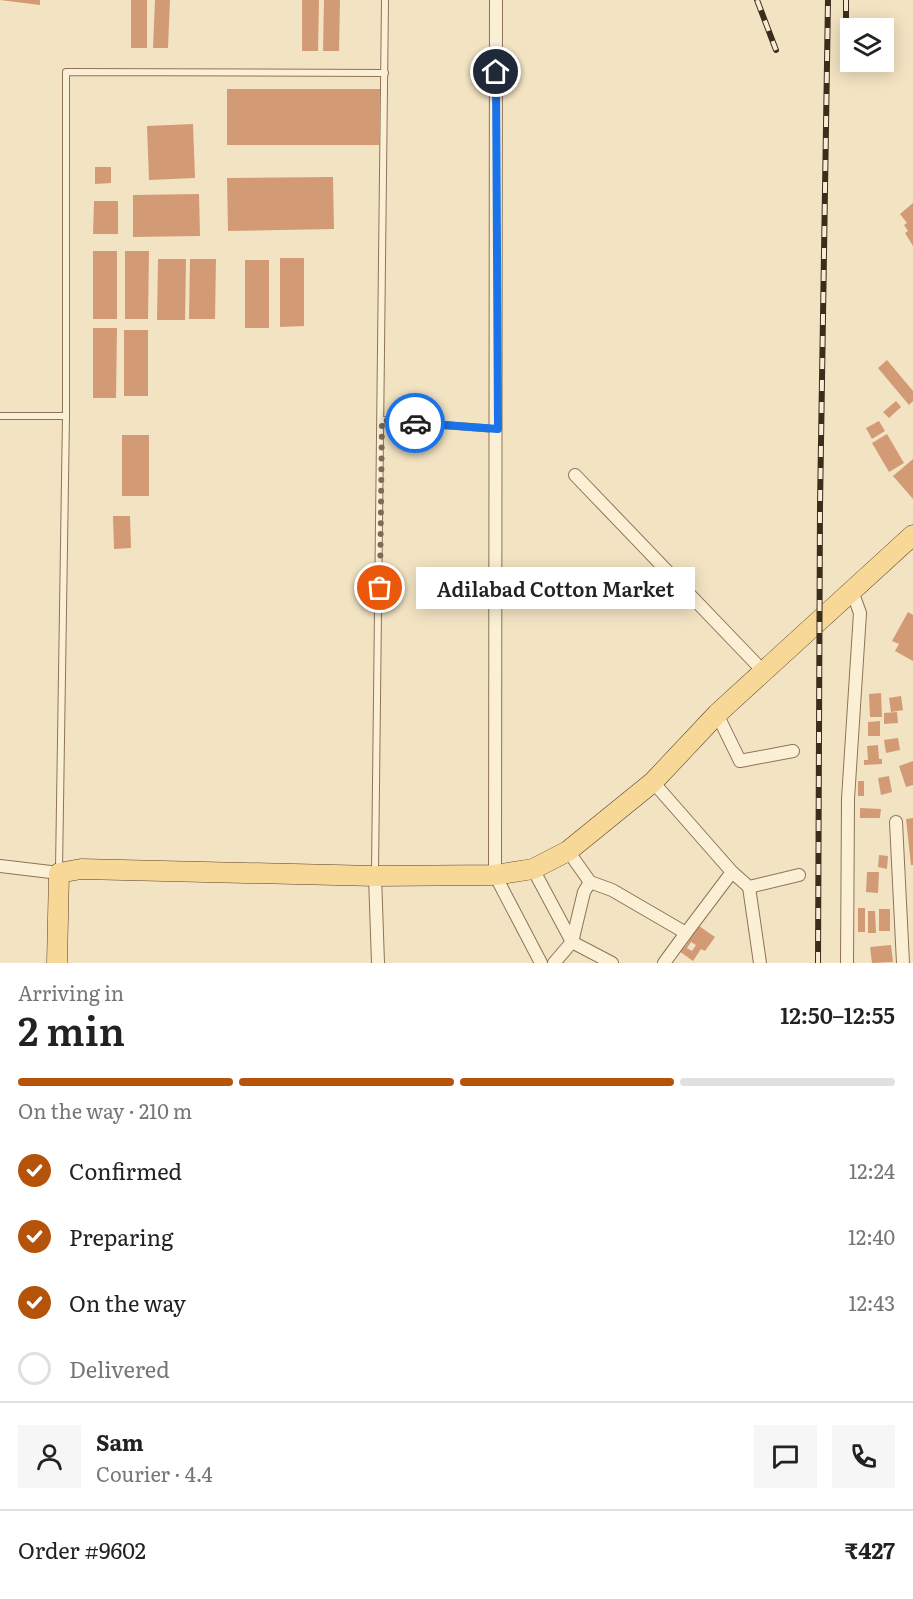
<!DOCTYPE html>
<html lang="en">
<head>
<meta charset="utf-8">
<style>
	body { margin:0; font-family:Literata,serif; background:#f6f6f6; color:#222; height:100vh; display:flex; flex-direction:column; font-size:22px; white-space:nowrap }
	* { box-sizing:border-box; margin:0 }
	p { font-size:20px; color:#767676 }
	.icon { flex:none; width:33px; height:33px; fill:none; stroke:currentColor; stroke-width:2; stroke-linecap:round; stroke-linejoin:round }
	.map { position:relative; height:963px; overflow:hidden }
	.side { display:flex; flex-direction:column; background:#fff; flex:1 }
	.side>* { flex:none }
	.buttons { position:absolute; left:840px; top:18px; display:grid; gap:12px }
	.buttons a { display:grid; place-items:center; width:54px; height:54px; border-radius:0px; background:#fff; box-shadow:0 3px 15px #0003; font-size:30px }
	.pin { position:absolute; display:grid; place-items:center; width:51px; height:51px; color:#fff; margin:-26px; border:3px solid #fff; border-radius:50%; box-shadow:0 2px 6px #0007 }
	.courier { position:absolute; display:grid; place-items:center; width:60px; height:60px; margin:-30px; border:4px solid #1a73e8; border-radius:50%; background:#fff; color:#222; box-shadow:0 2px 8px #0007 }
	.bubble { position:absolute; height:42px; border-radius:0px; background:#fff; box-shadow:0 3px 15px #0003; font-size:20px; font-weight:600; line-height:42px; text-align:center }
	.summary em { font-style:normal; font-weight:600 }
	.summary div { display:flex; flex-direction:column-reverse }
	.summary { display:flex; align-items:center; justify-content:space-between; height:102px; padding:0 18px }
	h1 { font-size:39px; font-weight:600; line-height:45px }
	.bar { display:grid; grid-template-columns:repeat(4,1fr); gap:9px 6px; align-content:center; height:72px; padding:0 18px }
	.bar i { height:8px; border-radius:4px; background:#e0e0e0 }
	.bar .selected { background:#b45309 }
	.bar p { grid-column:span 4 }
	.line { display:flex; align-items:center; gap:15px; padding:0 18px; border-top:2px solid #e0e0e0 }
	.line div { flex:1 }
	.round { display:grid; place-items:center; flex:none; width:63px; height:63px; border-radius:0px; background:#f6f6f6 }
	ol { padding:0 18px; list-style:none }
	li { display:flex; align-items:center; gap:18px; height:66px }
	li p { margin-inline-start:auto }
	li .icon { padding:6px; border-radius:50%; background:#b45309; color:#fff; stroke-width:4 }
	li:last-child { color:#767676 }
	li i { width:33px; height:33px; border:3px solid #e0e0e0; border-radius:50% }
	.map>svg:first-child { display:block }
	.building { fill:#d39b75; fill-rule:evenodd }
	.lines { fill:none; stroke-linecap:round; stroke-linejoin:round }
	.lane-casing { stroke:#8d7458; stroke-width:8 }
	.street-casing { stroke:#8d7458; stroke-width:14 }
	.primary-casing { stroke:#5b412c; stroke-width:21 }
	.lane { stroke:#fbf0d6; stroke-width:6 }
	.street { stroke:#fbf0d6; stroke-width:12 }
	.primary { stroke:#f7d897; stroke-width:20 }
	.rail-casing { stroke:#3c2c1d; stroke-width:6 }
	.rail { stroke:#f8edd3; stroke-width:4; stroke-dasharray:11; stroke-linecap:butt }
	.done { stroke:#7c6c57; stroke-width:6; stroke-dasharray:0 10.8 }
	.route { stroke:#1a73e8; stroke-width:8 }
</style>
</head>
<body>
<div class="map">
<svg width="913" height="963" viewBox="0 0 913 963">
	<rect width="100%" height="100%" fill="#f2e3c2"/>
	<g class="building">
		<polygon points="0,0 40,0 40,5"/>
		<rect x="131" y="0" width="16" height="48"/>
		<polygon points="155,0 170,0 168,48 153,48"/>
		<polygon points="302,0 319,0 318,51 302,51"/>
		<polygon points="324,0 340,0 339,51 323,51"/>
		<polygon points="227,89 380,89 379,145 227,145"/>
		<polygon points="193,124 195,178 149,180 147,126"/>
		<polygon points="95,167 111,167 111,183 95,184"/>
		<polygon points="333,177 334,229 228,231 227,178"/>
		<polygon points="199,194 200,236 133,237 133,195"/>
		<polygon points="94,201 118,201 118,234 93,234"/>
		<polygon points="913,203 913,246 905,233 908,231 904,225 907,223 900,214"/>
		<rect x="93" y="251" width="24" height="68"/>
		<polygon points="125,251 149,251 148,319 125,319"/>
		<polygon points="280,258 304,258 304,326 280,327"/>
		<polygon points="158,259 186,259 185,320 157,320"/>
		<polygon points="190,259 216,259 215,319 189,319"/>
		<rect x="245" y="260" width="24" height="68"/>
		<polygon points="93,328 117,328 116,398 93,398"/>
		<rect x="124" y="330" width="24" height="66"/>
		<polygon points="887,360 913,391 913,401 909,405 878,368"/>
		<polygon points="896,401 901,407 889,418 883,412"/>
		<polygon points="879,421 885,431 872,439 866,428"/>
		<polygon points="887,434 904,463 889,472 872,443"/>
		<rect x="122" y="435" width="27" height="61"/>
		<polygon points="913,459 913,499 893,476"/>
		<polygon points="113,516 130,516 131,548 114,549"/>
		<polygon points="908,612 913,615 913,661 895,651 899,644 892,641"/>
		<polygon points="881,693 882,717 870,717 869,694"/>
		<polygon points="901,696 903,710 891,712 889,698"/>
		<polygon points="897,712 898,723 884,724 884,713"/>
		<polygon points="880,721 880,736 868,736 868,722"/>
		<polygon points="898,738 900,750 886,753 884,740"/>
		<polygon points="878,745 879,759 882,759 882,764 864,765 864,760 868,760 867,746"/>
		<polygon points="913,761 913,785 906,787 899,766"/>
		<polygon points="889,776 892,792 881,795 878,778"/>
		<rect x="858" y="781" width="6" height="15"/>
		<polygon points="860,808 881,809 880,818 860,818"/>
		<polygon points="913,818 913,865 911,865 906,819"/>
		<polygon points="879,855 888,856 887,869 878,867"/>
		<polygon points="867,872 879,872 878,893 866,892"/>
		<rect x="858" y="908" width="7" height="24"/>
		<rect x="879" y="909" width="11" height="22"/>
		<polygon points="868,911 875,911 876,933 868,933"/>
		<path d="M699 926 715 937 705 951 701 949 693 961 679 951 683 945 685 947ZM691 942 696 945 692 951 687 948Z"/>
		<polygon points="891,945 893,962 872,963 870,947"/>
	</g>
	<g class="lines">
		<defs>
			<g id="lane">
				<polyline points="0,416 66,416"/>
				<polyline points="382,420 495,429"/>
				<polyline points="59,869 66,416 66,72 385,73"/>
				<polyline points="375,872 385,0"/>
			</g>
			<g id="street">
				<polyline points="496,0 495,875 541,963"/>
				<polyline points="575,475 763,671"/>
				<polyline points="717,714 740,761 793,751"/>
				<polyline points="653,782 732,872"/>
				<polyline points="896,822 903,963"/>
				<polyline points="568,851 590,882 612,890 686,933 732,872 749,887 799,875"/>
				<polyline points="0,866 59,873"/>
				<polyline points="533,869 572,942 612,963"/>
				<polyline points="375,876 378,963"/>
				<polyline points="749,887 760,963"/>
				<polyline points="554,963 572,942 584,892 590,882"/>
				<polyline points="664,963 686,933"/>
				<polyline points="847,963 848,799 860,613 852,591"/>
			</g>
			<polyline id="primary" points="57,963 59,873 81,869 375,876 495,875 533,869 568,851 653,782 717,714 913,535"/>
		</defs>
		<use href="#lane" class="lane-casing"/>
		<use href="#street" class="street-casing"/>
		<use href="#primary" class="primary-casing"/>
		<use href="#lane" class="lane"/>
		<use href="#street" class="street"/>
		<use href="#primary" class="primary"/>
		<defs>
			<g id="rail">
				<polyline points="757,0 776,50"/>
				<polyline points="846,0 846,47"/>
				<polyline points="818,963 820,506 828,0"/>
			</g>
		</defs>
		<use href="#rail" class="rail-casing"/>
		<use href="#rail" class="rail"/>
	</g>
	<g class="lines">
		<polyline class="done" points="380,588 382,420 415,423"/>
		<polyline class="route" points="415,423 498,429 496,72"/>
	</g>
</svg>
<div class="buttons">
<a><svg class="icon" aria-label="layers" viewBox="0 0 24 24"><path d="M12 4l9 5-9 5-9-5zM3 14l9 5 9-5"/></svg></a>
</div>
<div class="pin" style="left:380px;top:588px;background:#ea580c"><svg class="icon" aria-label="bag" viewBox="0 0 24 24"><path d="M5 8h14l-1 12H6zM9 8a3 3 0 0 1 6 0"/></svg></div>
<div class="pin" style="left:496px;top:72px;background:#1f2937"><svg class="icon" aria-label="home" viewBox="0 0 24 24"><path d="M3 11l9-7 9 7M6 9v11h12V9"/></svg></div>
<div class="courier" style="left:415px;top:423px"><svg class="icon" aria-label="car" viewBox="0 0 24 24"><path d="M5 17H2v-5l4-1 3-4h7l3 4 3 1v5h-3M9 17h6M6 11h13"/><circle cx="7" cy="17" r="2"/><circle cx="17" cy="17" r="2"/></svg></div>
<div class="bubble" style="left:416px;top:567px;width:279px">Adilabad Cotton Market</div>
</div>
<section class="side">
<div class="summary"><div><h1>2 min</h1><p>Arriving in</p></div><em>12:50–12:55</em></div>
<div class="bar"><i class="selected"></i><i class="selected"></i><i class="selected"></i><i></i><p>On the way · 210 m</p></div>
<ol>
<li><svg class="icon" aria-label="check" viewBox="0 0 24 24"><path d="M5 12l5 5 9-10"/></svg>Confirmed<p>12:24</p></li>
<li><svg class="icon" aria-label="check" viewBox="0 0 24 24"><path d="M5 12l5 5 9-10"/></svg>Preparing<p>12:40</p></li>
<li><svg class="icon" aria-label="check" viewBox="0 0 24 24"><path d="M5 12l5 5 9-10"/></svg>On the way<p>12:43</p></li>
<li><i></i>Delivered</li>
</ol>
<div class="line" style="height:108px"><a class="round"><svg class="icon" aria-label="person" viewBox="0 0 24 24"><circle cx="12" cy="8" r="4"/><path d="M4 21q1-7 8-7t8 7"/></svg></a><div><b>Sam</b><p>Courier · 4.4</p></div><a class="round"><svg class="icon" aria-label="chat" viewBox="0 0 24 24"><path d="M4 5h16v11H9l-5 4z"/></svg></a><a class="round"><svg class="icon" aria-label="phone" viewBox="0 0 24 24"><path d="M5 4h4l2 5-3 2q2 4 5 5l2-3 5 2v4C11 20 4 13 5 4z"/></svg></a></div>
<div class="line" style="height:78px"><div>Order #9602</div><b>₹427</b></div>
</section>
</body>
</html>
